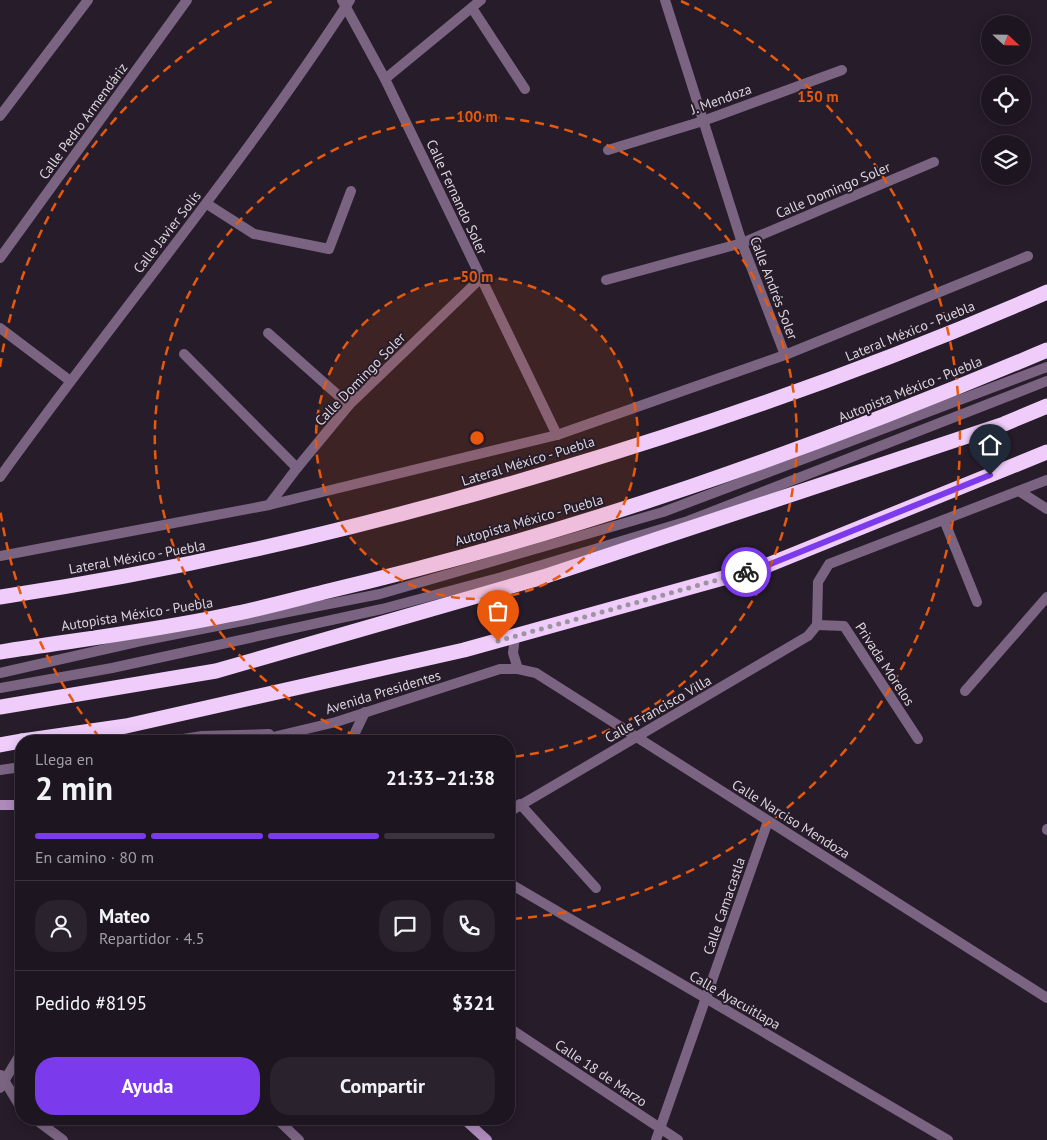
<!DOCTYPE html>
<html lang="es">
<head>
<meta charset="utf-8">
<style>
	body { margin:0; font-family:"PT Sans",sans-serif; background:#2a222d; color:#f1f3f6; height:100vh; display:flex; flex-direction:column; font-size:19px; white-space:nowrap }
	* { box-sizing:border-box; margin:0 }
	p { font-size:16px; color:#a09fa5 }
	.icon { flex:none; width:28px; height:28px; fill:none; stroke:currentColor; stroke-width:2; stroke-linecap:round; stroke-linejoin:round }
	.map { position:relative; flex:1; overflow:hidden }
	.sheet { position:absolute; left:15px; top:735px; width:500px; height:390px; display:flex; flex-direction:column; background:#1d1520; border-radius:20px; box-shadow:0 2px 12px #0003,0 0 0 1px #3b343e }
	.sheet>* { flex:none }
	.needle { width:32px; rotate:112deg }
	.controls { position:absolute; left:981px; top:15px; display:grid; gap:10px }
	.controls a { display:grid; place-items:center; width:50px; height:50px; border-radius:50%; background:#1d1520; box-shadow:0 2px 12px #0003,0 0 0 1px #3b343e; font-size:25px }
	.pin { position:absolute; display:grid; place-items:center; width:42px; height:42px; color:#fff; margin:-51px -21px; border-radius:50% 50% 50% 0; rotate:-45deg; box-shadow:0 0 5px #0007 }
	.pin .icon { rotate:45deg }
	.courier { position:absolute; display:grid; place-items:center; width:50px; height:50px; margin:-25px; border:4px solid #7c3aed; border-radius:50%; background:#fff; color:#222; box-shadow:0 1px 6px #0007 }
	.summary em { font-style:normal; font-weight:700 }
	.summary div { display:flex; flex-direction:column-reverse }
	.summary { display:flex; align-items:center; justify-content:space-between; height:85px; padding:0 20px }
	h1 { font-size:32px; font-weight:700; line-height:38px }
	.bar { display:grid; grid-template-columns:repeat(4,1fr); gap:8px 5px; align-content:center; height:60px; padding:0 20px }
	.bar i { height:6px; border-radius:4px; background:#3b343e }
	.bar .selected { background:#7c3aed }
	.bar p { grid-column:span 4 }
	.line { display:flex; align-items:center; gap:12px; padding:0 20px; border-top:1px solid #3b343e }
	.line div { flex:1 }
	.round { display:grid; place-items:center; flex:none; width:52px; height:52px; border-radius:20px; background:#2a222d }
	.action { display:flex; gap:10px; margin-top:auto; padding:10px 20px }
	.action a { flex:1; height:58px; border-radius:20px; background:#7c3aed; color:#fff; font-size:20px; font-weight:700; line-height:58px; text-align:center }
	.action a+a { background:#2a222d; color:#f1f3f6 }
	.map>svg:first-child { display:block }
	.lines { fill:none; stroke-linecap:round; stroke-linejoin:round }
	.lane { stroke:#7b6482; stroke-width:10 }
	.street { stroke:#7b6482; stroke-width:10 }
	.secondary { stroke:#ae8aba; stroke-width:10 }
	.highway { stroke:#efccfa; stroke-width:15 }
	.done { stroke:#9c949e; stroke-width:5; stroke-dasharray:0 9 }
	.route { stroke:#7c3aed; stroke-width:6 }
	.ring { fill:none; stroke:#e8590c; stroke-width:2.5; stroke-dasharray:9 6 }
	.labels { text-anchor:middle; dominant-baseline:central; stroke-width:4; stroke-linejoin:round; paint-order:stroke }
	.street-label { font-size:14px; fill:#dbd4dd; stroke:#271c2a }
	.centre { fill:#e8590c; stroke:#271c2a; stroke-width:2.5 }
	.ring-label { font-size:15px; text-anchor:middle; font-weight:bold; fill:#e8590c; stroke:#271c2a; stroke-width:4; stroke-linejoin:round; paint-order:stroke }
</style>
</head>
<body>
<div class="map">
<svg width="1047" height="1140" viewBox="0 0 1047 1140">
	<rect width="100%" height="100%" fill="#271c2a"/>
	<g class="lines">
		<g class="lane">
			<polyline points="0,673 141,641 380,594 663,512 1047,367"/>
			<polyline points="0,688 112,668 382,609 502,577 688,521 1047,381"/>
		</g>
		<g class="street">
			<polyline points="342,0 385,79 557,435"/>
			<polyline points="665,0 742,243 785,355"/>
			<polyline points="472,8 525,89"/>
			<polyline points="385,79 481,0"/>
			<polyline points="0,116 88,0"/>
			<polyline points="608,150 703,121 842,70"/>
			<polyline points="207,204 254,234 329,249 351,191"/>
			<polyline points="0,258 187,0"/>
			<polyline points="606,280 742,243 934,162"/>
			<polyline points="0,328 69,380"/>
			<polyline points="268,333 349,405"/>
			<polyline points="184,354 297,468"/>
			<path d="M0 477C115 317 243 165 350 0"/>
			<polyline points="1019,491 1047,509"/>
			<polyline points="269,505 297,468 349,405 480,279"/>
			<polyline points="944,520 977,602"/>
			<polyline points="0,556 269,505 557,435 785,355 1028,256"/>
			<polyline points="817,625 818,582 829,564 1047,480"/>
			<polyline points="817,625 844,626 918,739"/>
			<polyline points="515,636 513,653 518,669"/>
			<polyline points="965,691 1047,597"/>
			<polyline points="171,741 202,736 269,734"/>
			<polyline points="256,741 336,722 500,669 518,669 536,673 1047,998"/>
			<polyline points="351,741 365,712"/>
			<polyline points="0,770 21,767"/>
			<polyline points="520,804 596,888"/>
			<polyline points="509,812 808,636 817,625"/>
			<polyline points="1047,829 1047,830"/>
			<polyline points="509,883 948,1140"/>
			<polyline points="509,1028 678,1140"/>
			<polyline points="1,1075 21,1108"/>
			<polyline points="0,1088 21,1053"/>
			<polyline points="35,1119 63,1140"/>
			<polyline points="277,1119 299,1140"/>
			<polyline points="656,1140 768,821"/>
		</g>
		<g class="secondary">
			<polyline points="0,805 21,805"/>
			<polyline points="464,1119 487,1140"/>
		</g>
		<g class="highway">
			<path d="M0 597C189 569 374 525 557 470 724 420 887 362 1047 292"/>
			<path d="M0 652C76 640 152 631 228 615 260 609 292 600 324 592 573 534 811 450 1047 350"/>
			<polyline points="0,707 216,671 543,577 1004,424 1047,406"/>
			<polyline points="22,741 126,726 464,650 763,567 1047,452"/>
			<polyline points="0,745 21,741"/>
		</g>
	</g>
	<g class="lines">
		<polyline class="done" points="498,641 746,572"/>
		<polyline class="route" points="746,572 763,567 990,475"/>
	</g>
	<circle cx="477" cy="438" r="161" fill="#e8590c" fill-opacity=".12"/>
	<g class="ring">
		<circle cx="477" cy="438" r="161"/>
		<path d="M370 741A321 321 0 1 1 511 757"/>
		<path d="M100 738A482 482 0 0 1 0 509M0 367A482 482 0 0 1 273 1M681 1A482 482 0 0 1 511 919"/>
	</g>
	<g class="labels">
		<g class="street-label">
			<text transform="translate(721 99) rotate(-20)">J. Mendoza</text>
			<text transform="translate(83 121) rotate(-54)">Calle Pedro Armendáriz</text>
			<text transform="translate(833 190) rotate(-23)">Calle Domingo Soler</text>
			<text transform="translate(457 197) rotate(65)">Calle Fernando Soler</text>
			<text transform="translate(167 232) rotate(-52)">Calle Javier Solís</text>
			<text transform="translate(774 288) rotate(69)">Calle Andrés Soler</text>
			<text transform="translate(910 331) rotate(-22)">Lateral México - Puebla</text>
			<text transform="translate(360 379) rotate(-46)">Calle Domingo Soler</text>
			<text transform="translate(910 389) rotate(-22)">Autopista México - Puebla</text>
			<text transform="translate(528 461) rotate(-17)">Lateral México - Puebla</text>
			<text transform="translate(529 520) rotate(-16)">Autopista México - Puebla</text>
			<text transform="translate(137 557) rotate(-10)">Lateral México - Puebla</text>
			<text transform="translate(137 614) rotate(-9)">Autopista México - Puebla</text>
			<text transform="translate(885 664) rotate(57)">Privada Morelos</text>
			<text transform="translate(383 692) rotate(-17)">Avenida Presidentes</text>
			<text transform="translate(658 709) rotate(-30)">Calle Francisco Villa</text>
			<text transform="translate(791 819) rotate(32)">Calle Narciso Mendoza</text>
			<text transform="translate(724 906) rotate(-71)">Calle Camacastla</text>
			<text transform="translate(735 1000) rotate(30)">Calle Ayacuitlapa</text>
			<text transform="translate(601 1073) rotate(34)">Calle 18 de Marzo</text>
		</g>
	</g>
	<circle cx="477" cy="438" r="8" class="centre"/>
	<g class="ring-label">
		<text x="818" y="102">150 m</text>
		<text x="477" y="122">100 m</text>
		<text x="477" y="282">50 m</text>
	</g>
</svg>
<div class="controls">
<a><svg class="needle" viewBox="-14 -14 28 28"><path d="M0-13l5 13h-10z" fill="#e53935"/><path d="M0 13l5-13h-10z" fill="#a09fa5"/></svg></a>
<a><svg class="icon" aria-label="locate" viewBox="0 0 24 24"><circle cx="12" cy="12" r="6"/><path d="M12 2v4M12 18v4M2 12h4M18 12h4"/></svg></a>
<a><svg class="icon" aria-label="layers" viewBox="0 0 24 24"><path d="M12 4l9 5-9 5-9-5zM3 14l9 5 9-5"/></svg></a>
</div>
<div class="pin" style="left:498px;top:641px;background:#ea580c"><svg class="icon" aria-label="bag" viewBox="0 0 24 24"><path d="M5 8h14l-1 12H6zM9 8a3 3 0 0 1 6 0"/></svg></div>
<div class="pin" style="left:990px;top:475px;background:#1f2937"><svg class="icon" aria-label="home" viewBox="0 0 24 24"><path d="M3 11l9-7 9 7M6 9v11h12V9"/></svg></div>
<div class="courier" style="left:746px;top:572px"><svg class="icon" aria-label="bike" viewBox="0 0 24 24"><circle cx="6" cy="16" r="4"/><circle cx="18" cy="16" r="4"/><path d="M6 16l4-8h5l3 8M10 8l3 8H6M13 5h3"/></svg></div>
<section class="sheet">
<div class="summary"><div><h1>2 min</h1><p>Llega en</p></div><em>21:33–21:38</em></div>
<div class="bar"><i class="selected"></i><i class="selected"></i><i class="selected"></i><i></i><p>En camino · 80 m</p></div>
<div class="line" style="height:90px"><a class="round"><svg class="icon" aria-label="person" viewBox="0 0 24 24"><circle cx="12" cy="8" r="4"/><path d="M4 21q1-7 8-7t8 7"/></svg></a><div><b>Mateo</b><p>Repartidor · 4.5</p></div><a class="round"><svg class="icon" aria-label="chat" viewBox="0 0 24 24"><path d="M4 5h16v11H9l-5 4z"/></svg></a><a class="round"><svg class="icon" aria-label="phone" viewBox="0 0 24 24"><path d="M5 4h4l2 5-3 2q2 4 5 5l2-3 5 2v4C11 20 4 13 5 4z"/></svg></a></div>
<div class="line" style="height:65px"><div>Pedido #8195</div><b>$321</b></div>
<div class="action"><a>Ayuda</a><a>Compartir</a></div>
</section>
</div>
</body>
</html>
